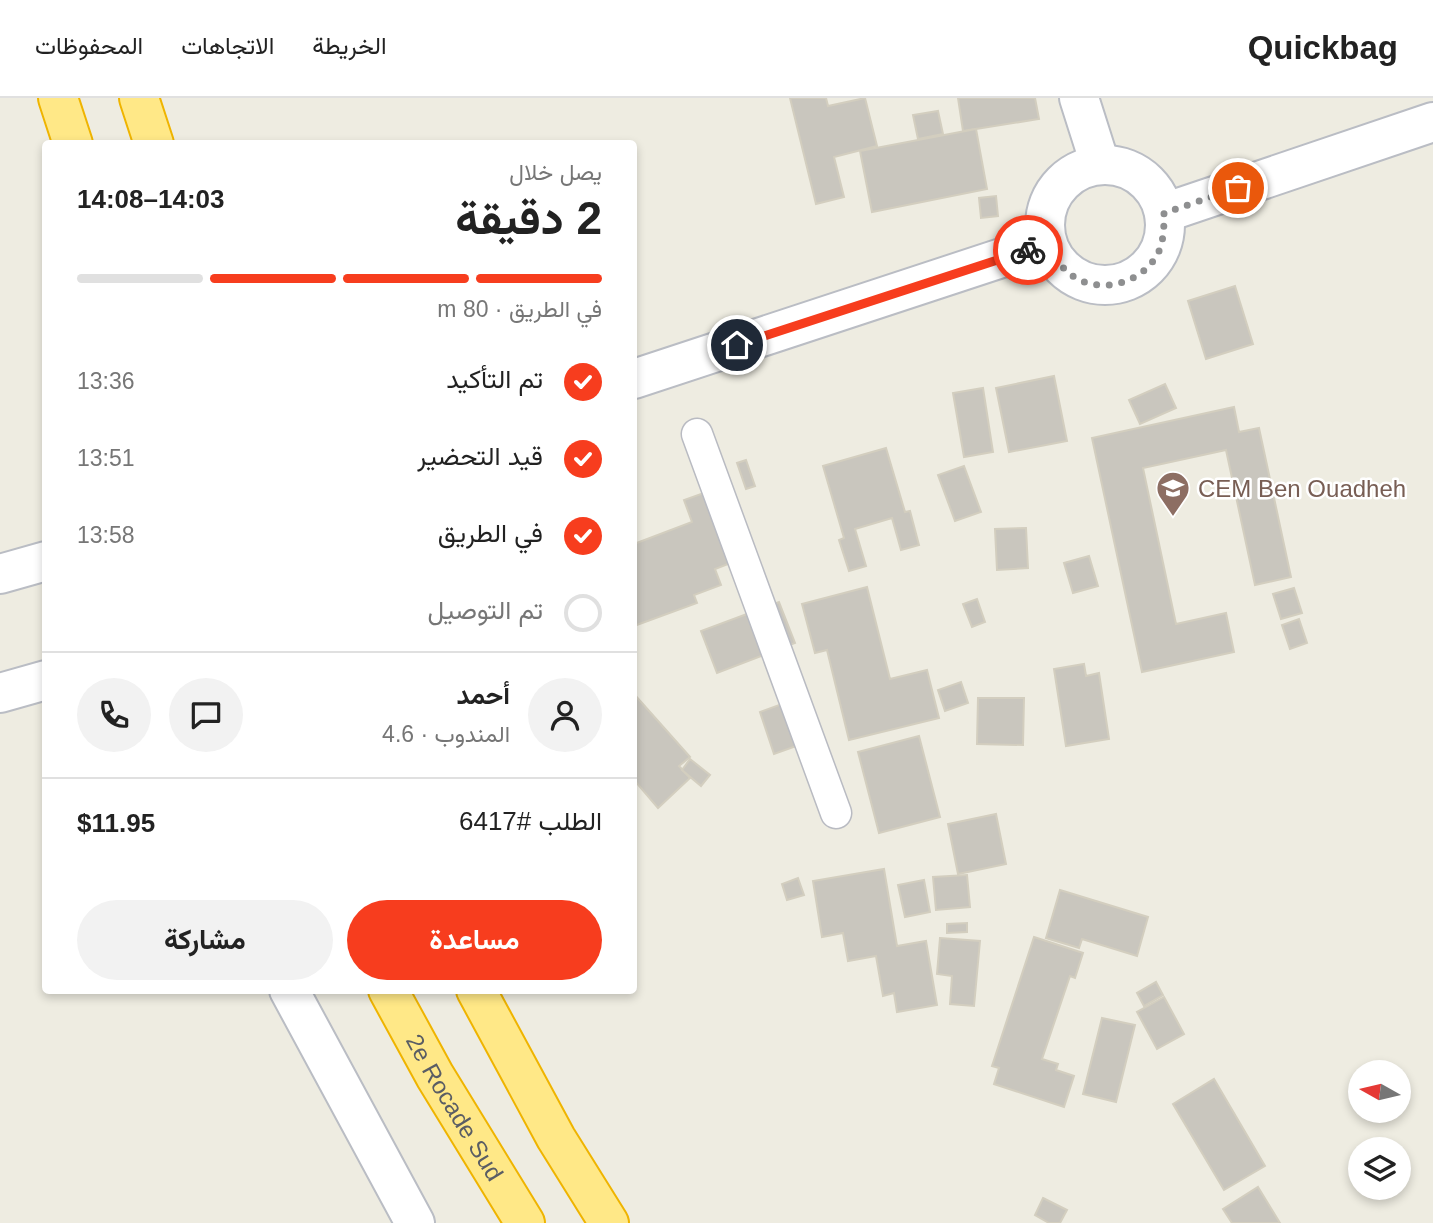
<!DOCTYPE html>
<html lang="ar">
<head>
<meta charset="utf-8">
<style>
	body { margin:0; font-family:Helvetica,Vazirmatn,sans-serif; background:#f2f2f2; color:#222; direction:rtl; height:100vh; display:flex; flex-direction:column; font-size:26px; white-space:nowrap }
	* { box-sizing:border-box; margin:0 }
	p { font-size:23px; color:#767676 }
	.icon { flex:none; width:38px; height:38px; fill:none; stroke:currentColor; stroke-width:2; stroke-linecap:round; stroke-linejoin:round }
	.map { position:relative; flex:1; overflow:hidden; direction:ltr }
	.side { position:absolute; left:42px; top:42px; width:595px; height:854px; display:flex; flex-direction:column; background:#fff; border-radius:7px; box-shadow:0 4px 10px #0003; direction:rtl }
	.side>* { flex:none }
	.needle { width:46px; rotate:278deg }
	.tools { position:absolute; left:1348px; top:962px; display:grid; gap:14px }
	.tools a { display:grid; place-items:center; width:63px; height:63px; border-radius:50%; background:#fff; box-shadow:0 4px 10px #0003; font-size:35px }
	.pin { position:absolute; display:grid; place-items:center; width:60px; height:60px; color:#fff; margin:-30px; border:4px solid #fff; border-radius:50%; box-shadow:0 2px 7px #0007 }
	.courier { position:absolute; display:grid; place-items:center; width:70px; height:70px; margin:-35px; border:5px solid #f73d1e; border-radius:50%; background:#fff; color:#222; box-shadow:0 2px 9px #0007 }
	.overview em { font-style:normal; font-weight:700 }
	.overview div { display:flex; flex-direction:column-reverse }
	.overview { display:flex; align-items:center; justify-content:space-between; height:119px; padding:0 35px }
	h1 { font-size:46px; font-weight:700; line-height:52px }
	.bar { display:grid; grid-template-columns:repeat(4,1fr); gap:10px 7px; align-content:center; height:84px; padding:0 35px }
	.bar i { height:9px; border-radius:5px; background:#e0e0e0 }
	.bar .current { background:#f73d1e }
	.bar p { grid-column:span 4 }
	.line { display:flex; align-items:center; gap:18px; padding:0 35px; border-top:2px solid #e0e0e0 }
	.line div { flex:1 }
	.round { display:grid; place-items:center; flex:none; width:74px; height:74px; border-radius:37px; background:#f2f2f2 }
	ol { padding:0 35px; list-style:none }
	li { display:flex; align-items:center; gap:21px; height:77px }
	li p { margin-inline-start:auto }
	li .icon { padding:7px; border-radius:50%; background:#f73d1e; color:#fff; stroke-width:4 }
	li:last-child { color:#767676 }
	li i { width:38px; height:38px; border:4px solid #e0e0e0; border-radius:50% }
	.primary-button { display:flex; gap:14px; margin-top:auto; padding:14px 35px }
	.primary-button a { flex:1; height:80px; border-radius:42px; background:#f73d1e; color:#fff; font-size:28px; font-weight:700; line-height:80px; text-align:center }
	.primary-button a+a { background:#f2f2f2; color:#222 }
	header { display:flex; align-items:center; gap:42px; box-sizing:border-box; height:98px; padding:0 35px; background:#fff; border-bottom:2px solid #e0e0e0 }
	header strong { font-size:33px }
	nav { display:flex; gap:38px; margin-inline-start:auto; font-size:24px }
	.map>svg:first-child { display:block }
	.building { fill:#c9c6be; stroke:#d3cebf; stroke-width:2 }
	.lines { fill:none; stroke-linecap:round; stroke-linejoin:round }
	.street-casing { stroke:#b9bbc2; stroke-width:33 }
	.secondary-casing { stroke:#babdc4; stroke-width:42 }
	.highway-casing { stroke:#efb400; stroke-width:42 }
	.street { stroke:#fff; stroke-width:30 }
	.secondary { stroke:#fff; stroke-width:38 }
	.highway { stroke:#ffe887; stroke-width:38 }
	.done { stroke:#8e8f90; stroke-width:7; stroke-dasharray:0 12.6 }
	.route { stroke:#f73d1e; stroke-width:9 }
	.labels { text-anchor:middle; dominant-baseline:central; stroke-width:5; stroke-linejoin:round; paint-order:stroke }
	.education-label { font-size:24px; fill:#785e54; stroke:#fff; text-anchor:start }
	.street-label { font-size:24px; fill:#5a5d64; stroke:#fff }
</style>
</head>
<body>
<header>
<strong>Quickbag</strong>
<nav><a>الخريطة</a><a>الاتجاهات</a><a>المحفوظات</a></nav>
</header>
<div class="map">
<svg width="1433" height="1125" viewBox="0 0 1433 1125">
	<rect width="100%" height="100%" fill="#eeece1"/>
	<g class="building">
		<polygon points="790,0 826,0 828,8 865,0 877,48 834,59 844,99 816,106"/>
		<polygon points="958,0 1035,0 1039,21 963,33"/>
		<polygon points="938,13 943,36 918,41 913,17"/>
		<polygon points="976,31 987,91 872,114 860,53"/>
		<polygon points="996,98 998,118 981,120 979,100"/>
		<polygon points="1235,188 1253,246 1206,261 1188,203"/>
		<polygon points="1054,278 1067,343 1009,354 996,290"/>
		<polygon points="1165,286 1176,310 1140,326 1129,302"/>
		<polygon points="983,290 993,354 964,359 953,295"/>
		<polygon points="1234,309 1239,334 1259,330 1291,479 1255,487 1226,352 1143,370 1176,526 1226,515 1234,554 1142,574 1092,340"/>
		<polygon points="886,350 905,414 910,413 919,447 901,452 892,420 855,431 866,468 849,473 839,442 844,440 823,368"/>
		<polygon points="746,362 755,388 746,391 737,365"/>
		<polygon points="964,368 981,414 955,423 938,377"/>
		<polygon points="729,386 754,456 715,471 721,487 694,497 697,505 634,528 634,446 692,424 684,402"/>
		<polygon points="1026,430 1028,470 997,472 995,431"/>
		<polygon points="1089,458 1098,488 1073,495 1064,465"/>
		<polygon points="867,489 890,581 927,572 939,620 849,642 827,552 815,555 802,506"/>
		<polygon points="1294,490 1302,515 1281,521 1273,496"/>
		<polygon points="977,501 985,524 972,529 963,506"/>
		<polygon points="779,504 795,545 717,575 701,533"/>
		<polygon points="1299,521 1307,545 1290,551 1282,527"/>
		<polygon points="1084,566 1086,578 1099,575 1109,641 1066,648 1054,571"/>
		<polygon points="961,584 968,605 945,613 938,592"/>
		<polygon points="634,596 690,659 679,668 690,680 658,710 634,682"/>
		<polygon points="804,598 819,640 774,656 760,614"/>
		<polygon points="978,600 1024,600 1023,647 977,646"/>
		<polygon points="919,638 940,719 879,735 858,654"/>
		<polygon points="690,661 710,677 701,688 682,672"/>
		<polygon points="996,716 1006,766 958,776 948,726"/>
		<polygon points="884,771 897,848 926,843 937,907 897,914 894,895 883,898 876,858 848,863 843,835 822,839 813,783"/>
		<polygon points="967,777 970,809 936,812 933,779"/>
		<polygon points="798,780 804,797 787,802 782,786"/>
		<polygon points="924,782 930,814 905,819 898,787"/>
		<polygon points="1060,792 1148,819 1137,858 1082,841 1079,850 1046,840"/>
		<polygon points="967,825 967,834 947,835 947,826"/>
		<polygon points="1034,839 1083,855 1075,880 1070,878 1042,961 1058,966 1056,972 1074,978 1064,1009 994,986 999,970 992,968"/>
		<polygon points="940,840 980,843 974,908 950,906 952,878 937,876"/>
		<polygon points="1156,884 1163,897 1144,908 1137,895"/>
		<polygon points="1164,899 1184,936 1157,951 1137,914"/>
		<polygon points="1102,920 1135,927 1116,1004 1083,996"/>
		<polygon points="1214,981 1265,1068 1224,1092 1173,1006"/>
		<polygon points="1258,1089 1280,1125 1232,1125 1223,1111"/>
		<polygon points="1043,1100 1067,1112 1060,1125 1049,1125 1035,1117"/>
	</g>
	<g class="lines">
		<defs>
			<polyline id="street" points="697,336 836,715"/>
			<g id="secondary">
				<polyline points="1079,0 1100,66"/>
				<circle cx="1105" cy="127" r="60"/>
				<polyline points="1164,115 1433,24"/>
				<polyline points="634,281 1047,145"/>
				<polyline points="0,476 46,463"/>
				<polyline points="0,595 46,582"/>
				<polyline points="289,892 415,1125"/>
			</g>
			<g id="highway">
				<polyline points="58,0 73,46"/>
				<polyline points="139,0 154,46"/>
				<path id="s1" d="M388 892 435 978 525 1125"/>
				<polyline points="476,892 556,1040 609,1125"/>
			</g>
		</defs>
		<use href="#street" class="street-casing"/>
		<use href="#secondary" class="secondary-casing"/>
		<use href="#highway" class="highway-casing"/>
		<use href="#street" class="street"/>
		<use href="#secondary" class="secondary"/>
		<use href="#highway" class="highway"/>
	</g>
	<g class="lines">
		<path class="done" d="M1028 152 1047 145C1053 157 1059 167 1070 176 1098 198 1144 186 1159 153 1164 141 1164 128 1164 115L1238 90"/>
		<polyline class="route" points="737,247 1028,152"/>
	</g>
	<defs>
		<symbol id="school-pin" viewBox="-11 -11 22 30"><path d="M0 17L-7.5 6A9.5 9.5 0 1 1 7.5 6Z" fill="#8d6e63" stroke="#fff"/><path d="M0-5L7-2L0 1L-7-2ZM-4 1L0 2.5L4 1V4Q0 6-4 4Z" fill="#fff"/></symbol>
	</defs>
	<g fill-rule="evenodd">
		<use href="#school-pin" x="1154" y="371" width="38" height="52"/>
	</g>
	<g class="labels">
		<g class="education-label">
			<text x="1198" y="390">CEM Ben Ouadheh</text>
		</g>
		<g class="street-label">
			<text stroke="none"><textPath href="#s1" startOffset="135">2e Rocade Sud</textPath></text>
		</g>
	</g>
</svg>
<div class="tools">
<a><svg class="needle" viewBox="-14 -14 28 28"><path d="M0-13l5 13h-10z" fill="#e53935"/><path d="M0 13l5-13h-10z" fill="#767676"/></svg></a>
<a><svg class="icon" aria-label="layers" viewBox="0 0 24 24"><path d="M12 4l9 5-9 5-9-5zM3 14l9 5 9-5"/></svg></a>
</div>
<div class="pin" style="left:1238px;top:90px;background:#ea580c"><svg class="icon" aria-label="bag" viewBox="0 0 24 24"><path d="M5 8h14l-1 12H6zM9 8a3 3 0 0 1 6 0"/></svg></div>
<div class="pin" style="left:737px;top:247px;background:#1f2937"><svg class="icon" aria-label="home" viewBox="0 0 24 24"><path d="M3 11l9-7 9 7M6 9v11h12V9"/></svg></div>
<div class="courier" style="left:1028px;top:152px"><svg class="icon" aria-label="bike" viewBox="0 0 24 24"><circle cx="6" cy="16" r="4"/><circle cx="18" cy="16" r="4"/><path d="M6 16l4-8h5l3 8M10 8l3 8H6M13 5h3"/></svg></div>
<section class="side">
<div class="overview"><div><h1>2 دقيقة</h1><p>يصل خلال</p></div><em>14:03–14:08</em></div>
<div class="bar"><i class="current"></i><i class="current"></i><i class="current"></i><i></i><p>في الطريق · 80 m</p></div>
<ol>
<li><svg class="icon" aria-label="check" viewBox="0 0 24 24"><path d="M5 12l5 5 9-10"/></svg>تم التأكيد<p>13:36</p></li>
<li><svg class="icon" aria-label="check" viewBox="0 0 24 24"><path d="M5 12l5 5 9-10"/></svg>قيد التحضير<p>13:51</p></li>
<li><svg class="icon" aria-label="check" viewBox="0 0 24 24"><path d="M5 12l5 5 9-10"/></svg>في الطريق<p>13:58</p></li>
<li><i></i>تم التوصيل</li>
</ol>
<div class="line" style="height:126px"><a class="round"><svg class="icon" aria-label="person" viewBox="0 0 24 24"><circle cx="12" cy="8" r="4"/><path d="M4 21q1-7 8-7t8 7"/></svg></a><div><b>أحمد</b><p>المندوب · 4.6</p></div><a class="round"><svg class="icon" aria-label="chat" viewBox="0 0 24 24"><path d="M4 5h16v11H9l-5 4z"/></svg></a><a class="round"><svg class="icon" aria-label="phone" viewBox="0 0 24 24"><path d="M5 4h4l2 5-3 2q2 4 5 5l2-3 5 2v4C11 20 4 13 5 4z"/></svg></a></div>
<div class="line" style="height:91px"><div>الطلب #6417</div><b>$11.95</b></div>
<div class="primary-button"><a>مساعدة</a><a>مشاركة</a></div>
</section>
</div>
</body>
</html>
